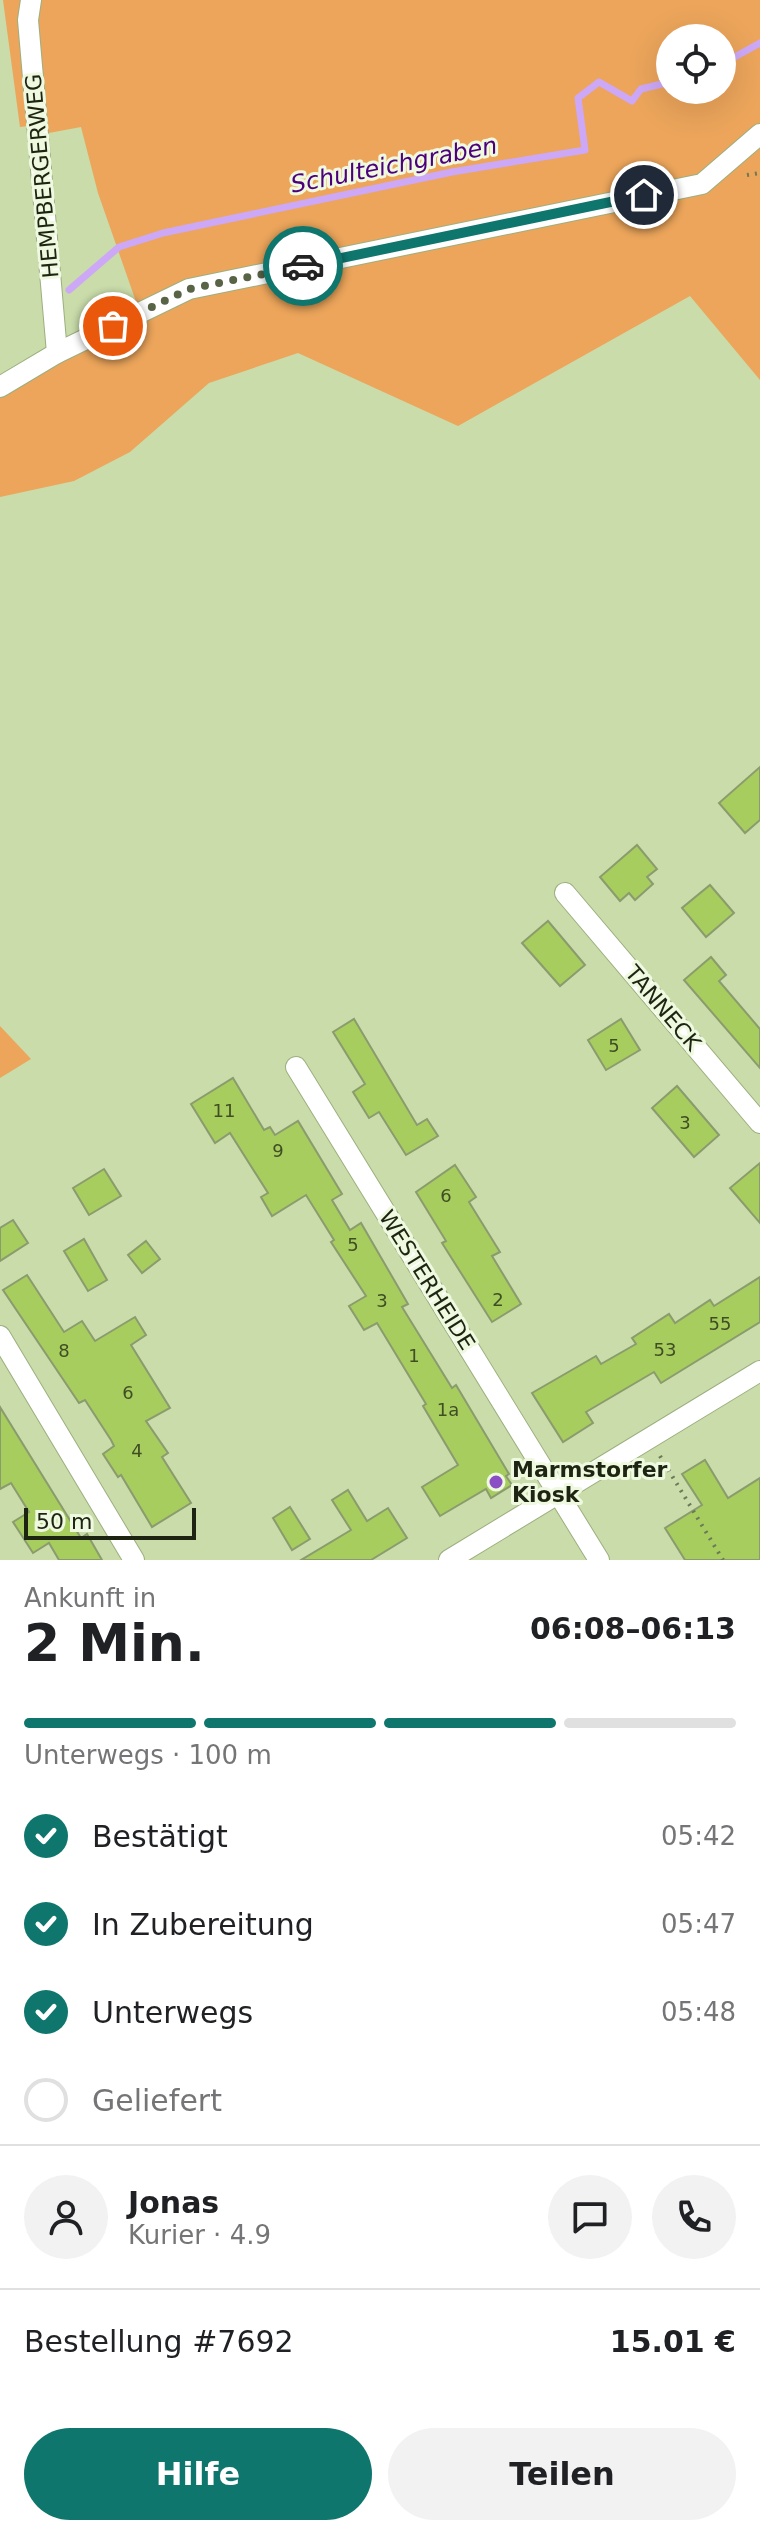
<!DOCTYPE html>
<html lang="de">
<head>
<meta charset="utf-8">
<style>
	body { margin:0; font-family:"DejaVu Sans",sans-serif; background:#f2f2f2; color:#202124; height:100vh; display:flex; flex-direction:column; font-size:30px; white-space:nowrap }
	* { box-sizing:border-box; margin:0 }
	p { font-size:26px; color:#757577 }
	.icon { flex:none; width:44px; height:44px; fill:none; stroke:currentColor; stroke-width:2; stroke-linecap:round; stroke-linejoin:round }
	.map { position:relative; height:1560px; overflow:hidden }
	.panel { display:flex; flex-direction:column; background:#fff; flex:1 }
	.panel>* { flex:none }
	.buttons { position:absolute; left:656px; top:24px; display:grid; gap:16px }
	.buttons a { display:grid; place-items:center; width:80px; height:80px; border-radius:50%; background:#fff; box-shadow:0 8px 32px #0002; font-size:40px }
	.scale { position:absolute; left:24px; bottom:20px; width:172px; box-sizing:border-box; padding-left:8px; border:4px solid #1d2411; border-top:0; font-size:22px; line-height:28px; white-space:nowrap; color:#1d2411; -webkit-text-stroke:6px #eff9e0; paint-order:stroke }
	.pin { position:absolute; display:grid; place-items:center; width:68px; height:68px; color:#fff; margin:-34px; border:4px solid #fff; border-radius:50%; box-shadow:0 2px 8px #0007 }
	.courier { position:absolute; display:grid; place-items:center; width:80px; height:80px; margin:-40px; border:6px solid #0f766e; border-radius:50%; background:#fff; color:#222; box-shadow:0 2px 10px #0007 }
	.summary em { font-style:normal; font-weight:700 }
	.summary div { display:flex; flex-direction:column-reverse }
	.summary { display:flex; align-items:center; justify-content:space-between; height:136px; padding:0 24px }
	h1 { font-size:52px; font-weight:700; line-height:60px }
	.bar { display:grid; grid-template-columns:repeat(4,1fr); gap:12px 8px; align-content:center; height:96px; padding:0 24px }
	.bar i { height:10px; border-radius:6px; background:#e0e0e0 }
	.bar .selected { background:#0f766e }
	.bar p { grid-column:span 4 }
	.line { display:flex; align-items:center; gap:20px; padding:0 24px; border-top:2px solid #e0e0e0 }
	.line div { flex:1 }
	.round { display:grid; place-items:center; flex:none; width:84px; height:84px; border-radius:42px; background:#f2f2f2 }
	ol { padding:0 24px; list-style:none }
	li { display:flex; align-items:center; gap:24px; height:88px }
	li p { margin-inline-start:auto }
	li .icon { padding:8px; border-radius:50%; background:#0f766e; color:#fff; stroke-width:4 }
	li:last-child { color:#757577 }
	li i { width:44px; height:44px; border:4px solid #e0e0e0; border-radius:50% }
	.primary-button { display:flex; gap:16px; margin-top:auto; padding:16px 24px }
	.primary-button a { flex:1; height:92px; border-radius:48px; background:#0f766e; color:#fff; font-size:32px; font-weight:700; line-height:92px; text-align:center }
	.primary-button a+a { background:#f2f2f2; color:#202124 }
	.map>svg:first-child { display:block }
	.green { fill:#eca55b; fill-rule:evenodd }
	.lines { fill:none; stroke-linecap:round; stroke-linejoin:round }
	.stream { stroke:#cda8f7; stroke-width:7 }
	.building { fill:#a8cd5f; stroke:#8a9c6d; stroke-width:2 }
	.minor-casing { stroke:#9caf7f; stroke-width:22 }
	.path { stroke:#6d7a58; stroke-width:4; stroke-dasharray:2 6; stroke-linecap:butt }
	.minor { stroke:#fff; stroke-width:20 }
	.done { stroke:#596447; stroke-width:8; stroke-dasharray:0 14.4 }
	.route { stroke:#0f766e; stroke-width:10 }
	.poi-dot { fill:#8c4ec4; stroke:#eff9e0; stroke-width:3 }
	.labels { text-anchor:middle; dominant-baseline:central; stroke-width:6; stroke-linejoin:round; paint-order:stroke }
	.number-label { font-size:18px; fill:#404e24 }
	.street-label { font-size:22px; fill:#1d2411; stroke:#eff9e0 }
	.poi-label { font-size:22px; font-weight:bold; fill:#1d2411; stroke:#eff9e0; text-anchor:start }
	.water-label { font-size:24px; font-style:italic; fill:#4c007b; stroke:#eff9e0 }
</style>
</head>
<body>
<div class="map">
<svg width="760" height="1560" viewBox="0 0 760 1560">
	<rect width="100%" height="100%" fill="#c9dcaa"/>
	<g class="green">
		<path d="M3 0H760V380L690 296 458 426 298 353 209 383 130 452 74 481 0 497V387L140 313 98 193 81 127 38 135 36 125 20 127ZM670 38H722V90H670Z"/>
		<polygon points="0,1026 31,1059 0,1078"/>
	</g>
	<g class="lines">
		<g class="stream">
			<polyline points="722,64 760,43"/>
			<polyline points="69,290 119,247 163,233 452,172 585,150 578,98 599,82 632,101 641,89 670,82"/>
		</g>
	</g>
	<g class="building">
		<polygon points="760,767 760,820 745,833 719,803"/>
		<polygon points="637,845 657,869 647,877 653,884 635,900 629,893 620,901 600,877"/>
		<polygon points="710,885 734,913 706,937 682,908"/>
		<polygon points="548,921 585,965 560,986 522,943"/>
		<polygon points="711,957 726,975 719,981 760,1029 760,1068 684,980"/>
		<polygon points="354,1019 417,1125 427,1119 438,1136 406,1155 379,1112 369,1118 353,1092 365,1084 333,1032"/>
		<polygon points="621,1019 640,1050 606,1070 588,1040"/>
		<polygon points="233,1078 264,1130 270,1127 275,1135 298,1121 342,1194 332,1200 350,1230 361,1223 408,1304 402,1307 452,1388 456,1385 509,1474 506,1476 512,1485 491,1498 486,1489 440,1516 422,1487 458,1465 423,1406 426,1404 377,1323 364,1330 349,1306 366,1296 331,1242 334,1240 306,1195 272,1216 261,1197 268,1193 230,1133 215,1143 191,1104"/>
		<polygon points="677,1086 719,1135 694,1157 652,1108"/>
		<polygon points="760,1163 760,1223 730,1188"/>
		<polygon points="455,1165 476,1197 469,1202 500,1252 492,1256 521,1304 492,1322 442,1243 446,1241 416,1192"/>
		<polygon points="104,1169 121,1196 89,1215 73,1188"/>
		<polygon points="13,1220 28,1243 0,1261 0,1228"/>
		<polygon points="84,1239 107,1280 88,1291 64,1251"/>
		<polygon points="146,1241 160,1259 142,1273 128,1255"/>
		<polygon points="27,1275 64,1332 82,1321 95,1341 135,1317 146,1335 131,1345 170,1408 146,1421 168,1453 162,1457 191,1503 152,1527 121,1475 118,1477 103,1454 114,1446 111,1440 85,1400 79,1403 3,1290"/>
		<polygon points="760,1277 760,1322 661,1383 654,1372 586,1412 593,1423 563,1442 532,1393 596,1356 601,1364 636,1344 632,1338 669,1314 675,1323 710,1300 714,1306"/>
		<polygon points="0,1407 81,1538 87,1534 102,1560 59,1560 49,1543 33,1553 13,1522 29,1512 11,1483 0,1489"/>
		<polygon points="705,1460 728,1498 760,1478 760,1560 685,1560 665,1528 702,1505 682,1474"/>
		<polygon points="348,1490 367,1521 388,1508 407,1538 371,1560 301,1560 351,1530 332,1500"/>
		<polygon points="290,1507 310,1539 292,1550 273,1518"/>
	</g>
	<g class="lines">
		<defs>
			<g id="minor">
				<polyline points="31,0 28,20 57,353"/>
				<polyline points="0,387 57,353 189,289 702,184 760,134"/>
				<polyline points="565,893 760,1123"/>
				<polyline points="296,1067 599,1560"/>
				<polyline points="0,1336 134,1560"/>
				<polyline points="449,1560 760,1371"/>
			</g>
		</defs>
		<use href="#minor" class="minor-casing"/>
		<g class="path">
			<polyline points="747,175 760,173"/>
			<polyline points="660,1456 723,1560"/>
		</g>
		<use href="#minor" class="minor"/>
	</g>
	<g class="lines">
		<polyline class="done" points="113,326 189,289 303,266"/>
		<polyline class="route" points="303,266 644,195"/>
	</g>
	<circle class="poi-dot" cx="496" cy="1482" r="8"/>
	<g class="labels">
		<g class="number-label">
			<text x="614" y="1045">5</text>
			<text x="224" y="1110">11</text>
			<text x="685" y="1122">3</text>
			<text x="278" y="1150">9</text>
			<text x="446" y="1195">6</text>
			<text x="353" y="1244">5</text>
			<text x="498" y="1299">2</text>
			<text x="382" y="1300">3</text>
			<text x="720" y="1323">55</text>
			<text x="665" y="1349">53</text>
			<text x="64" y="1350">8</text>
			<text x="414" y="1355">1</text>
			<text x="128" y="1392">6</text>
			<text x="448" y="1409">1a</text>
			<text x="137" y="1450">4</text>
		</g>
		<g class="street-label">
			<text transform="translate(42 176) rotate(-95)">HEMPBERGERWEG</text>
			<text transform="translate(663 1008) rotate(50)">TANNECK</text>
			<text transform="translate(427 1280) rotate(58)">WESTERHEIDE</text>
		</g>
		<g class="poi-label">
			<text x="512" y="1469">Marmstorfer<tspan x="512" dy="25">Kiosk</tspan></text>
		</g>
		<g class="water-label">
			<text transform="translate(394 165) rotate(-11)">Schulteichgraben</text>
		</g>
	</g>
</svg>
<div class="buttons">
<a><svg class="icon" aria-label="locate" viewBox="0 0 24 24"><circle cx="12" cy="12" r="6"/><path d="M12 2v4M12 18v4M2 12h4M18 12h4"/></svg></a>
</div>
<div class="scale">50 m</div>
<div class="pin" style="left:113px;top:326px;background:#ea580c"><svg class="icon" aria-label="bag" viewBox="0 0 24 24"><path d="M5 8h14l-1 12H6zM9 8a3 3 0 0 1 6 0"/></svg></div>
<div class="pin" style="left:644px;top:195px;background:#1f2937"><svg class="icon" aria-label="home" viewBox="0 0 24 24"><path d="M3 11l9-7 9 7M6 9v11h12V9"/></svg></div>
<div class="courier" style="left:303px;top:266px"><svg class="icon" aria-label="car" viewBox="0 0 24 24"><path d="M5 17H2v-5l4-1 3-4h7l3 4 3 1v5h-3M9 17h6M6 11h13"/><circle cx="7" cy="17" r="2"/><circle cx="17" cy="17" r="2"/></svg></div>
</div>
<section class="panel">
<div class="summary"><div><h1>2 Min.</h1><p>Ankunft in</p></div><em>06:08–06:13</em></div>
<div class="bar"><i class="selected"></i><i class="selected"></i><i class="selected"></i><i></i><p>Unterwegs · 100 m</p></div>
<ol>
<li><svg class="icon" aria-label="check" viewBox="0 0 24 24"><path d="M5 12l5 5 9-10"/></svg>Bestätigt<p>05:42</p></li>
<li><svg class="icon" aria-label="check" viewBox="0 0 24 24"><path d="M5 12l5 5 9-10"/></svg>In Zubereitung<p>05:47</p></li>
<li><svg class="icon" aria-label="check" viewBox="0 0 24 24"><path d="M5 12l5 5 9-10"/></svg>Unterwegs<p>05:48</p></li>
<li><i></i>Geliefert</li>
</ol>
<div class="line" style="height:144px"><a class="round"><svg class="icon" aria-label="person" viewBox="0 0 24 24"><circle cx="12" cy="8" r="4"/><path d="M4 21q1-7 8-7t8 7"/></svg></a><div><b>Jonas</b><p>Kurier · 4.9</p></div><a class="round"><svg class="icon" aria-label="chat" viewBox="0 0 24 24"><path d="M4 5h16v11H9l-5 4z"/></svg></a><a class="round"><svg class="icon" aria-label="phone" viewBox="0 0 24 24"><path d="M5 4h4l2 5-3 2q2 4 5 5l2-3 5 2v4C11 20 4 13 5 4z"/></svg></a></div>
<div class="line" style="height:104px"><div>Bestellung #7692</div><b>15.01 €</b></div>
<div class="primary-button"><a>Hilfe</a><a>Teilen</a></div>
</section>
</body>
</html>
